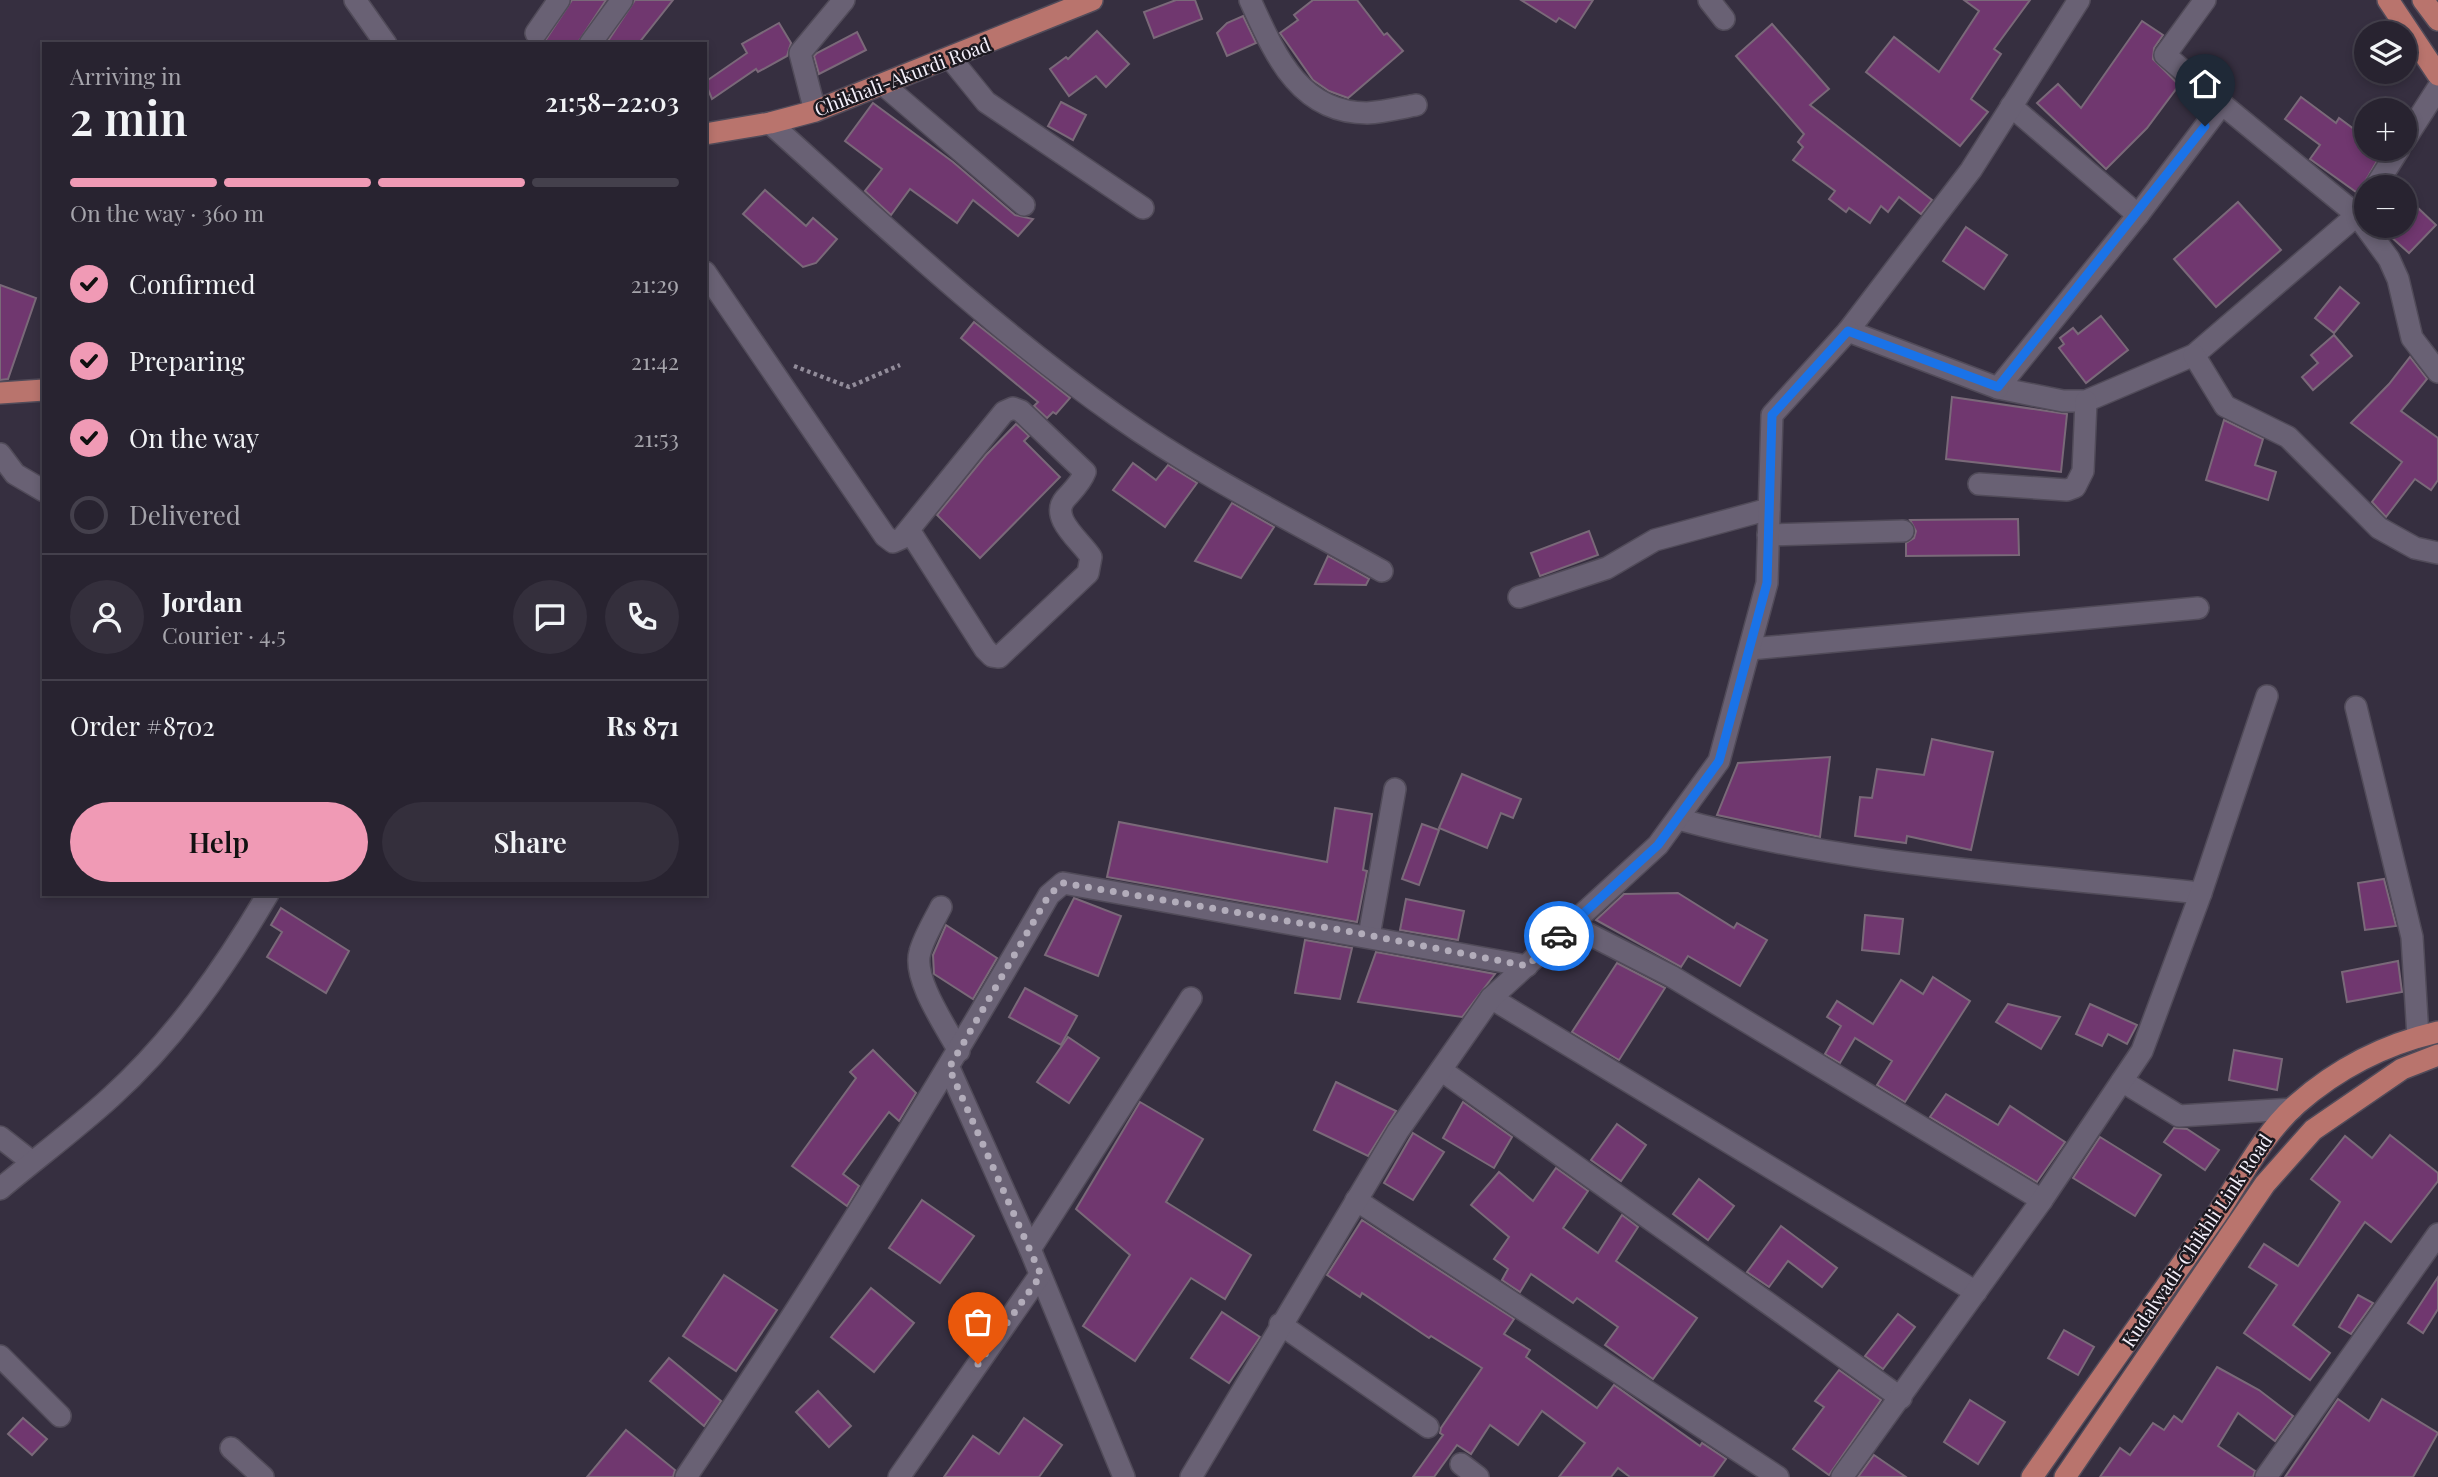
<!DOCTYPE html>
<html lang="en">
<head>
<meta charset="utf-8">
<style>
	body { margin:0; font-family:"Playfair Display",serif; background:#342f3c; color:#f1f3f6; height:100vh; display:flex; flex-direction:column; font-size:26px; white-space:nowrap }
	* { box-sizing:border-box; margin:0 }
	p { font-size:23px; color:#a5a4ab }
	.icon { flex:none; width:38px; height:38px; fill:none; stroke:currentColor; stroke-width:2; stroke-linecap:round; stroke-linejoin:round }
	.map { position:relative; flex:1; overflow:hidden }
	.details { position:absolute; left:42px; top:42px; width:665px; height:854px; display:flex; flex-direction:column; background:#282330; border-radius:0px; box-shadow:0 4px 10px #0003,0 0 0 2px #44404c }
	.details>* { flex:none }
	.controls { position:absolute; left:2354px; top:21px; display:grid; gap:14px }
	.controls a { display:grid; place-items:center; width:63px; height:63px; border-radius:50%; background:#282330; box-shadow:0 4px 10px #0003,0 0 0 2px #44404c; font-size:35px }
	.pin { position:absolute; display:grid; place-items:center; width:60px; height:60px; color:#fff; margin:-72px -30px; border-radius:50% 50% 50% 0; rotate:-45deg; box-shadow:0 0 7px #0007 }
	.pin .icon { rotate:45deg }
	.courier { position:absolute; display:grid; place-items:center; width:70px; height:70px; margin:-35px; border:5px solid #1a73e8; border-radius:50%; background:#fff; color:#222; box-shadow:0 2px 9px #0007 }
	.overview em { font-style:normal; font-weight:600 }
	.overview div { display:flex; flex-direction:column-reverse }
	.overview { display:flex; align-items:center; justify-content:space-between; height:119px; padding:0 28px }
	h1 { font-size:46px; font-weight:600; line-height:52px }
	.bar { display:grid; grid-template-columns:repeat(4,1fr); gap:10px 7px; align-content:center; height:84px; padding:0 28px }
	.bar i { height:9px; border-radius:5px; background:#44404c }
	.bar .selected { background:#f09ab5 }
	.bar p { grid-column:span 4 }
	.line { display:flex; align-items:center; gap:18px; padding:0 28px; border-top:2px solid #44404c }
	.line div { flex:1 }
	.round { display:grid; place-items:center; flex:none; width:74px; height:74px; border-radius:37px; background:#342f3c }
	ol { padding:0 28px; list-style:none }
	li { display:flex; align-items:center; gap:21px; height:77px }
	li p { margin-inline-start:auto }
	li .icon { padding:7px; border-radius:50%; background:#f09ab5; color:#111; stroke-width:4 }
	li:last-child { color:#a5a4ab }
	li i { width:38px; height:38px; border:4px solid #44404c; border-radius:50% }
	.action { display:flex; gap:14px; margin-top:auto; padding:14px 28px }
	.action a { flex:1; height:80px; border-radius:42px; background:#f09ab5; color:#111; font-size:28px; font-weight:600; line-height:80px; text-align:center }
	.action a+a { background:#342f3c; color:#f1f3f6 }
	.map>svg:first-child { display:block }
	.building { fill:#70376f; stroke:#7a6979; stroke-width:2 }
	.lines { fill:none; stroke-linecap:round; stroke-linejoin:round }
	.minor-casing { stroke:#514b59; stroke-width:24 }
	.major-casing { stroke:#514b59; stroke-width:24 }
	.path { stroke:#928c9a; stroke-width:4.5; stroke-dasharray:3.5 3.5; stroke-linecap:butt }
	.minor { stroke:#696174; stroke-width:21 }
	.major { stroke:#b9746d; stroke-width:21 }
	.done { stroke:#b2acba; stroke-width:7; stroke-dasharray:0 12.6 }
	.route { stroke:#1a73e8; stroke-width:9 }
	.labels { text-anchor:middle; dominant-baseline:central; stroke-width:5; stroke-linejoin:round; paint-order:stroke }
	.street-label { font-size:19px; fill:#f4f0fb; stroke:#1c1920 }
</style>
</head>
<body>
<div class="map">
<svg width="2438" height="1477" viewBox="0 0 2438 1477">
	<rect width="100%" height="100%" fill="#362f40"/>
	<g class="building">
		<polygon points="572,0 606,0 577,44 543,44"/>
		<polygon points="635,0 673,0 638,44 606,44"/>
		<polygon points="1176,0 1195,0 1202,19 1154,38 1144,12"/>
		<polygon points="1313,0 1357,0 1384,35 1387,33 1403,51 1348,98 1329,91 1313,80 1280,33 1298,20 1294,15"/>
		<polygon points="1521,0 1593,0 1575,28 1559,18 1556,22"/>
		<polygon points="1964,0 2030,0 1994,49 2001,54 1971,99 1988,112 1960,146 1866,72 1894,37 1939,72 1979,11"/>
		<polygon points="1243,16 1256,43 1227,56 1217,33 1227,23"/>
		<polygon points="2142,21 2163,35 2154,48 2153,59 2179,85 2147,128 2106,169 2037,103 2058,84 2081,108"/>
		<polygon points="779,23 791,43 787,56 758,72 756,69 712,99 705,82 747,53 742,44"/>
		<polygon points="1772,24 1829,89 1810,105 1932,200 1921,214 1899,197 1888,212 1881,206 1870,223 1849,208 1846,212 1829,199 1835,191 1793,160 1803,147 1798,142 1804,134 1736,56"/>
		<polygon points="1097,31 1129,64 1106,87 1096,76 1069,96 1050,69 1066,57 1068,59"/>
		<polygon points="857,32 866,50 819,74 814,56 817,53"/>
		<polygon points="2301,97 2336,123 2339,118 2366,138 2366,149 2384,149 2362,187 2356,192 2310,159 2320,145 2285,119"/>
		<polygon points="1061,102 1086,115 1073,140 1048,126"/>
		<polygon points="873,103 953,162 1015,215 1033,219 1018,236 973,200 957,223 910,189 891,215 865,191 882,169 845,141"/>
		<polygon points="765,190 806,226 813,218 837,239 816,263 803,267 743,214"/>
		<polygon points="2404,201 2415,211 2418,208 2436,225 2409,253 2390,236 2400,226 2404,226"/>
		<polygon points="2238,202 2281,250 2216,307 2174,259"/>
		<polygon points="1966,227 2007,255 1984,289 1943,261"/>
		<polygon points="0,285 36,298 8,379 0,380"/>
		<polygon points="2340,287 2359,303 2334,333 2315,318"/>
		<polygon points="2101,316 2128,350 2086,383 2059,348 2064,344 2060,338 2073,328 2078,334"/>
		<polygon points="974,322 1070,398 1056,414 1053,412 1047,418 1034,406 1038,402 961,338"/>
		<polygon points="2334,335 2352,356 2313,390 2302,377 2318,363 2311,355"/>
		<polygon points="2410,357 2427,379 2401,411 2438,438 2438,480 2431,490 2415,479 2386,517 2372,502 2402,462 2351,423 2389,384"/>
		<polygon points="1952,397 2067,414 2061,472 1946,459"/>
		<polygon points="2224,420 2263,439 2255,465 2276,472 2268,500 2206,480"/>
		<polygon points="1016,424 1029,436 1024,441 1060,477 980,558 937,515 986,455"/>
		<polygon points="1133,463 1156,480 1168,465 1197,483 1165,527 1113,490"/>
		<polygon points="1232,503 1274,527 1241,578 1195,561"/>
		<polygon points="2018,519 2019,555 1906,556 1906,543 1914,538 1916,531 1910,520"/>
		<polygon points="1589,531 1598,555 1540,576 1531,553"/>
		<polygon points="1328,556 1369,579 1366,585 1315,584"/>
		<polygon points="1932,739 1993,752 1971,850 1907,836 1906,843 1855,836 1860,797 1872,798 1877,769 1924,775"/>
		<polygon points="1830,757 1820,837 1717,815 1738,763"/>
		<polygon points="1462,774 1521,799 1513,818 1501,813 1487,848 1439,828"/>
		<polygon points="1335,808 1372,814 1363,870 1367,871 1357,922 1107,877 1119,822 1327,862"/>
		<polygon points="1422,824 1439,830 1419,885 1402,879"/>
		<polygon points="2384,879 2396,926 2365,930 2358,883"/>
		<polygon points="1678,893 1734,928 1737,923 1767,940 1740,986 1688,956 1681,967 1596,920 1624,894"/>
		<polygon points="1074,898 1121,916 1098,976 1045,955"/>
		<polygon points="1406,899 1464,911 1458,940 1400,930"/>
		<polygon points="281,908 349,951 326,993 267,957 282,932 271,925"/>
		<polygon points="1865,915 1903,919 1899,954 1862,950"/>
		<polygon points="946,925 997,958 973,999 934,974 933,955"/>
		<polygon points="1305,940 1352,948 1340,999 1295,993"/>
		<polygon points="1376,952 1495,974 1462,1017 1358,1002"/>
		<polygon points="2398,961 2402,992 2347,1002 2342,972"/>
		<polygon points="1617,963 1665,988 1619,1060 1572,1032"/>
		<polygon points="1933,977 1970,1001 1905,1102 1877,1085 1892,1061 1855,1038 1840,1063 1825,1054 1841,1026 1827,1017 1837,1001 1873,1024 1901,980 1923,994"/>
		<polygon points="1025,988 1077,1016 1061,1045 1009,1017"/>
		<polygon points="2008,1004 2060,1017 2041,1049 1996,1022"/>
		<polygon points="2090,1004 2137,1025 2127,1044 2108,1034 2102,1046 2076,1034"/>
		<polygon points="1068,1037 1099,1058 1069,1103 1037,1082"/>
		<polygon points="873,1050 916,1093 899,1121 889,1112 843,1174 859,1186 847,1206 792,1166 856,1078 850,1072"/>
		<polygon points="2234,1050 2282,1059 2277,1090 2229,1080"/>
		<polygon points="1336,1082 1396,1111 1368,1156 1314,1130"/>
		<polygon points="1946,1094 1998,1125 2010,1106 2065,1142 2037,1182 1930,1117"/>
		<polygon points="1140,1102 1203,1139 1166,1202 1251,1255 1225,1299 1191,1278 1135,1361 1083,1326 1130,1255 1076,1209"/>
		<polygon points="1463,1102 1512,1137 1494,1168 1443,1138"/>
		<polygon points="1617,1124 1646,1145 1621,1181 1591,1160"/>
		<polygon points="2174,1128 2187,1129 2219,1150 2205,1170 2164,1142"/>
		<polygon points="1413,1133 1444,1152 1413,1200 1384,1183"/>
		<polygon points="2390,1135 2438,1173 2438,1181 2391,1242 2365,1222 2293,1325 2330,1353 2310,1380 2244,1333 2277,1285 2249,1267 2264,1244 2298,1266 2340,1202 2311,1179 2345,1136 2372,1158"/>
		<polygon points="2100,1137 2161,1175 2135,1216 2073,1178"/>
		<polygon points="1556,1168 1588,1191 1563,1228 1598,1253 1622,1215 1638,1227 1616,1261 1697,1318 1653,1379 1605,1345 1618,1327 1577,1298 1573,1303 1531,1274 1520,1292 1502,1280 1508,1269 1494,1259 1509,1237 1471,1205 1499,1172 1533,1201"/>
		<polygon points="1699,1179 1734,1206 1708,1240 1673,1214"/>
		<polygon points="922,1200 974,1236 940,1283 889,1248"/>
		<polygon points="1362,1220 1514,1319 1504,1334 1530,1350 1526,1357 1597,1408 1614,1385 1700,1446 1702,1443 1726,1459 1713,1477 1630,1477 1618,1468 1611,1477 1559,1477 1585,1443 1542,1411 1518,1445 1490,1425 1471,1454 1457,1445 1434,1477 1413,1477 1443,1435 1440,1433 1441,1428 1482,1368 1431,1336 1429,1338 1362,1293 1360,1297 1327,1275"/>
		<polygon points="1781,1226 1837,1268 1822,1287 1788,1261 1769,1287 1747,1272"/>
		<polygon points="724,1275 777,1310 736,1371 683,1336"/>
		<polygon points="2438,1277 2438,1309 2423,1333 2408,1323"/>
		<polygon points="871,1288 914,1323 874,1372 831,1337"/>
		<polygon points="2358,1295 2373,1303 2351,1334 2339,1327"/>
		<polygon points="1222,1312 1260,1337 1229,1383 1191,1358"/>
		<polygon points="1898,1314 1915,1327 1883,1369 1865,1356"/>
		<polygon points="2064,1330 2094,1347 2078,1375 2048,1358"/>
		<polygon points="669,1358 721,1401 704,1426 650,1381"/>
		<polygon points="2217,1367 2259,1390 2293,1416 2275,1441 2238,1413 2218,1446 2255,1471 2253,1477 2100,1477 2120,1448 2130,1455 2153,1423 2164,1430 2174,1416 2182,1422"/>
		<polygon points="1839,1370 1881,1400 1829,1475 1793,1449 1824,1407 1815,1401"/>
		<polygon points="818,1391 851,1426 829,1447 796,1412"/>
		<polygon points="2338,1399 2369,1421 2382,1399 2438,1433 2413,1477 2285,1477"/>
		<polygon points="1970,1400 2005,1422 1978,1464 1944,1442"/>
		<polygon points="23,1418 47,1439 32,1455 8,1434"/>
		<polygon points="1024,1418 1062,1445 1039,1477 944,1477 973,1436 999,1454"/>
		<polygon points="626,1430 675,1470 673,1477 587,1477"/>
		<polygon points="1874,1455 1906,1477 1858,1477"/>
	</g>
	<g class="lines">
		<defs>
			<g id="minor">
				<polyline points="355,0 386,44"/>
				<path d="M1250 0C1274 52 1298 113 1367 113 1383 112 1400 108 1416 105"/>
				<polyline points="1709,0 1724,19"/>
				<polyline points="2205,0 2165,55 2222,104"/>
				<polyline points="536,33 559,0"/>
				<polyline points="590,44 622,0"/>
				<polyline points="951,59 986,102 1143,208"/>
				<polyline points="885,86 1024,205"/>
				<polyline points="2011,106 2138,215"/>
				<polyline points="815,111 800,53 844,0"/>
				<path d="M770 123C881 223 995 330 1117 416 1200 475 1293 521 1382 571"/>
				<polyline points="2404,141 2438,88"/>
				<polyline points="2375,187 2399,149"/>
				<polyline points="2366,201 2357,215 2194,355 2086,401 2063,401 1998,388 2138,215 2222,104 2357,215 2389,259 2398,279 2412,338 2438,372"/>
				<path d="M705 272 885 536 893 542 902 538 1004 412 1013 408 1021 411 1085 472C1081 483 1072 491 1065 499 1049 518 1081 541 1091 557L1088 573 999 657 992 656 985 649 909 530"/>
				<polyline points="2194,355 2225,406 2288,437 2379,528 2415,548 2438,553"/>
				<polyline points="1998,388 1848,331 1971,170 2079,0"/>
				<polyline points="0,454 15,474 44,491"/>
				<polyline points="1979,484 2067,490 2075,487 2083,471 2086,401"/>
				<polyline points="1768,535 1903,531"/>
				<polyline points="1519,597 1607,568 1655,540 1769,509"/>
				<polyline points="1750,649 2198,608"/>
				<polyline points="2356,707 2412,937 2418,1037"/>
				<path d="M1678 819C1847 866 2026 874 2201 893"/>
				<path d="M941 907C934 921 924 937 920 952 912 978 946 1027 959 1051"/>
				<polyline points="1571,925 1671,976 2042,1200"/>
				<polyline points="1369,936 1395,789"/>
				<polyline points="1491,998 1976,1292"/>
				<polyline points="949,1068 1030,1249 1124,1477"/>
				<polyline points="1441,1070 1901,1398"/>
				<polyline points="2122,1081 2179,1116 2292,1109"/>
				<polyline points="0,1137 32,1162"/>
				<path d="M0 1189C37 1158 76 1129 111 1097 175 1039 225 967 268 894"/>
				<polyline points="1356,1200 1778,1477"/>
				<polyline points="1030,1249 1191,998"/>
				<polyline points="1280,1324 1428,1427"/>
				<polyline points="0,1356 60,1416"/>
				<polyline points="231,1448 263,1477"/>
				<polyline points="1461,1464 1478,1477"/>
				<path d="M686 1477C814 1287 935 1093 1049 895L1063 883 1527 966"/>
				<polyline points="899,1477 1040,1275"/>
				<polyline points="1191,1477 1398,1131 1491,998 1658,845 1719,761 1767,583 1772,415 1848,331"/>
				<polyline points="1842,1477 2042,1200 2142,1051 2201,893 2267,696"/>
				<polyline points="2266,1477 2438,1234"/>
			</g>
			<g id="major">
				<polyline points="2388,0 2438,75"/>
				<polyline points="2423,0 2438,20"/>
				<polyline points="705,134 770,123 815,111 1092,0"/>
				<polyline points="0,393 44,390"/>
				<path d="M2032 1477C2092 1391 2153 1305 2213 1220 2241 1180 2261 1136 2297 1104 2338 1068 2386 1044 2438 1032"/>
				<polyline points="2065,1477 2265,1184 2313,1130 2402,1069 2438,1055"/>
			</g>
		</defs>
		<use href="#minor" class="minor-casing"/>
		<use href="#major" class="major-casing"/>
		<polyline class="path" points="794,366 849,387 900,365"/>
		<use href="#minor" class="minor"/>
		<use href="#major" class="major"/>
	</g>
	<g class="lines">
		<polyline class="done" points="978,1364 1041,1275 949,1068 1049,895 1063,883 1347,931 1527,966 1559,936"/>
		<polyline class="route" points="1559,936 1658,845 1719,761 1767,583 1772,415 1848,331 1998,387 2205,126"/>
	</g>
	<g class="labels">
		<g class="street-label">
			<text transform="translate(902 76) rotate(-21)">Chikhali-Akurdi Road</text>
			<text transform="translate(2196 1240) rotate(-56)">Kudalwadi-Chikhli Link Road</text>
		</g>
	</g>
</svg>
<div class="controls">
<a><svg class="icon" aria-label="layers" viewBox="0 0 24 24"><path d="M12 4l9 5-9 5-9-5zM3 14l9 5 9-5"/></svg></a>
<a>+</a>
<a>−</a>
</div>
<div class="pin" style="left:978px;top:1364px;background:#ea580c"><svg class="icon" aria-label="bag" viewBox="0 0 24 24"><path d="M5 8h14l-1 12H6zM9 8a3 3 0 0 1 6 0"/></svg></div>
<div class="pin" style="left:2205px;top:126px;background:#1f2937"><svg class="icon" aria-label="home" viewBox="0 0 24 24"><path d="M3 11l9-7 9 7M6 9v11h12V9"/></svg></div>
<div class="courier" style="left:1559px;top:936px"><svg class="icon" aria-label="car" viewBox="0 0 24 24"><path d="M5 17H2v-5l4-1 3-4h7l3 4 3 1v5h-3M9 17h6M6 11h13"/><circle cx="7" cy="17" r="2"/><circle cx="17" cy="17" r="2"/></svg></div>
<section class="details">
<div class="overview"><div><h1>2 min</h1><p>Arriving in</p></div><em>21:58–22:03</em></div>
<div class="bar"><i class="selected"></i><i class="selected"></i><i class="selected"></i><i></i><p>On the way · 360 m</p></div>
<ol>
<li><svg class="icon" aria-label="check" viewBox="0 0 24 24"><path d="M5 12l5 5 9-10"/></svg>Confirmed<p>21:29</p></li>
<li><svg class="icon" aria-label="check" viewBox="0 0 24 24"><path d="M5 12l5 5 9-10"/></svg>Preparing<p>21:42</p></li>
<li><svg class="icon" aria-label="check" viewBox="0 0 24 24"><path d="M5 12l5 5 9-10"/></svg>On the way<p>21:53</p></li>
<li><i></i>Delivered</li>
</ol>
<div class="line" style="height:126px"><a class="round"><svg class="icon" aria-label="person" viewBox="0 0 24 24"><circle cx="12" cy="8" r="4"/><path d="M4 21q1-7 8-7t8 7"/></svg></a><div><b>Jordan</b><p>Courier · 4.5</p></div><a class="round"><svg class="icon" aria-label="chat" viewBox="0 0 24 24"><path d="M4 5h16v11H9l-5 4z"/></svg></a><a class="round"><svg class="icon" aria-label="phone" viewBox="0 0 24 24"><path d="M5 4h4l2 5-3 2q2 4 5 5l2-3 5 2v4C11 20 4 13 5 4z"/></svg></a></div>
<div class="line" style="height:91px"><div>Order #8702</div><b>Rs 871</b></div>
<div class="action"><a>Help</a><a>Share</a></div>
</section>
</div>
</body>
</html>
